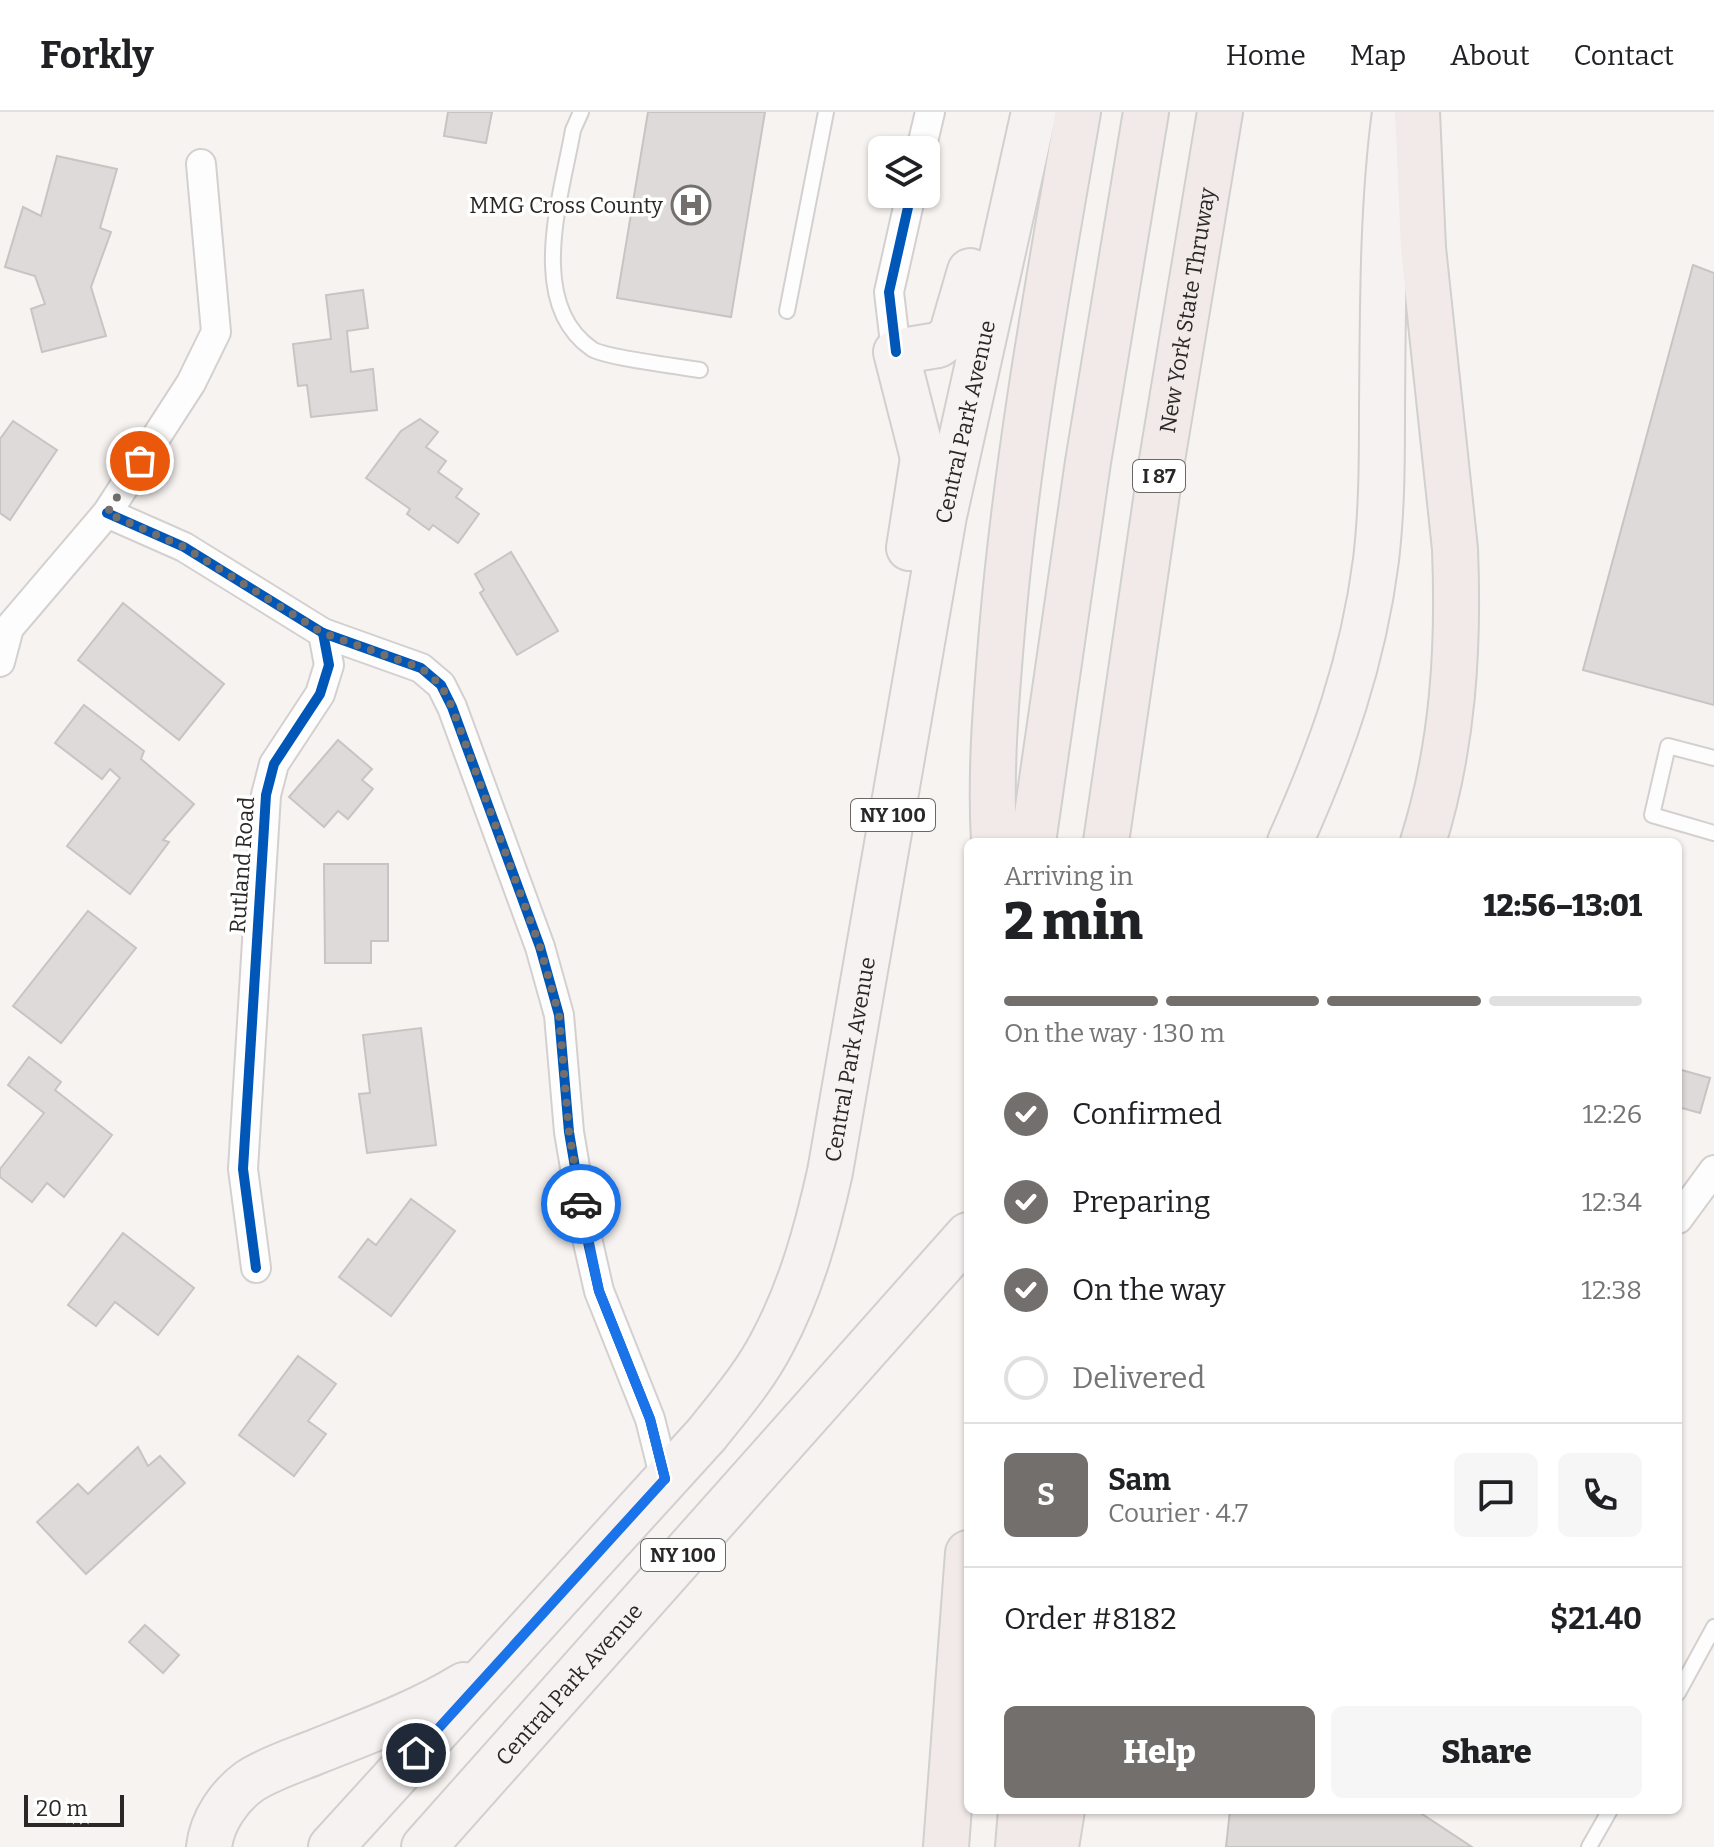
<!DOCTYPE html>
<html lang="en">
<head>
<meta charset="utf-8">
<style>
	body { margin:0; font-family:Bitter,serif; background:#f6f6f6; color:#202124; height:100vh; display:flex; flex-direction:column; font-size:30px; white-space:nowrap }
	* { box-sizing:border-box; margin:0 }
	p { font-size:26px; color:#757577 }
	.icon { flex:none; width:44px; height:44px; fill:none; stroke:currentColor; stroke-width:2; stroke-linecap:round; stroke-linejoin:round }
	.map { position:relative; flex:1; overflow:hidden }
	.details { position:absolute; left:964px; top:726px; width:718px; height:976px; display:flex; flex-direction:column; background:#fff; border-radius:12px; box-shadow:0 2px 6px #0004 }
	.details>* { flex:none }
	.fabs { position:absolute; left:868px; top:24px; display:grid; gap:16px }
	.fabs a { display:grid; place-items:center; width:72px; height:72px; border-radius:12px; background:#fff; box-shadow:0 2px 6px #0004; font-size:40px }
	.scale { position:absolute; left:24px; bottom:20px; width:100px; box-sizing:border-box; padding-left:8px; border:4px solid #2a2826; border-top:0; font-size:22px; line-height:28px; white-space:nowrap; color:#2a2826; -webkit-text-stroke:6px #fff; paint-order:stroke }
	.pin { position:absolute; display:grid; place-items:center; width:68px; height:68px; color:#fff; margin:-34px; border:4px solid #fff; border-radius:50%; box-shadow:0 2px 8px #0007 }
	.courier { position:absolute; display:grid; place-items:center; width:80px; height:80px; margin:-40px; border:6px solid #1a73e8; border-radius:50%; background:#fff; color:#222; box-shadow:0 2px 10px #0007 }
	.summary em { font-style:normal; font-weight:800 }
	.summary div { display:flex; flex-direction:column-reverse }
	.summary { display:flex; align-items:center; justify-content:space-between; height:136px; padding:0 40px }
	h1 { font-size:52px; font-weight:800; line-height:60px }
	.bar { display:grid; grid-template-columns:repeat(4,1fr); gap:12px 8px; align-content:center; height:96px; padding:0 40px }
	.bar i { height:10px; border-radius:6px; background:#e0e0e0 }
	.bar .active { background:#726f6d }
	.bar p { grid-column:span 4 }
	.line { display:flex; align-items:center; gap:20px; padding:0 40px; border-top:2px solid #e0e0e0 }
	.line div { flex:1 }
	.round { display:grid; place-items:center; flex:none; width:84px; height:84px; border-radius:12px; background:#f6f6f6 }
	ol { padding:0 40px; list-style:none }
	li { display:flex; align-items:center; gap:24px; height:88px }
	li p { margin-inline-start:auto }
	li .icon { padding:8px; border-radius:50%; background:#726f6d; color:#fff; stroke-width:4 }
	li:last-child { color:#757577 }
	li i { width:44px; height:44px; border:4px solid #e0e0e0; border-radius:50% }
	.cta { display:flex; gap:16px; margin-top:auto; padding:16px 40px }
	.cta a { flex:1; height:92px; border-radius:12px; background:#726f6d; color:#fff; font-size:32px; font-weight:800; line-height:92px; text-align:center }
	.cta a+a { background:#f6f6f6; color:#202124 }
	header { display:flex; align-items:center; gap:48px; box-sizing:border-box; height:112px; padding:0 40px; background:#fff; border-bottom:2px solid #e0e0e0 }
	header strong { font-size:38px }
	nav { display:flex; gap:44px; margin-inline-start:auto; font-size:28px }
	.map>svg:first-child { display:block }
	.building { fill:#dedad9; stroke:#c7c4c3; stroke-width:2 }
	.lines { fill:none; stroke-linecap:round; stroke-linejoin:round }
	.lane-casing { stroke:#d3d0cf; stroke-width:18 }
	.street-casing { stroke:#d3d0cf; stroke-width:32 }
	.primary-casing { stroke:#d1d0cf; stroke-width:48 }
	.highway-casing { stroke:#d1d0cf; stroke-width:48 }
	.lane { stroke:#fefdfd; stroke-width:14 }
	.street { stroke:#fefdfd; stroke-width:28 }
	.primary { stroke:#f6f2f1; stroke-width:44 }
	.highway { stroke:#f2eae8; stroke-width:44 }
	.cycleway-casing { stroke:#fff; stroke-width:15 }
	.cycleway { stroke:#0057b8; stroke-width:10 }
	.done { stroke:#726f6d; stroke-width:8; stroke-dasharray:0 14.4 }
	.route { stroke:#1a73e8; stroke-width:10 }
	.labels { text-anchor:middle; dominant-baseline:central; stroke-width:7; stroke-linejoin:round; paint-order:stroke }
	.shield { fill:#fff; stroke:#6a6867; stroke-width:2 }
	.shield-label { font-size:20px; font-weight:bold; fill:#2a2826 }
	.poi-label { font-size:22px; fill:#2a2826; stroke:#fff; text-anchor:end }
	.street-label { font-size:22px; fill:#2a2826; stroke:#fff }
</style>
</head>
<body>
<header>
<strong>Forkly</strong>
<nav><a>Home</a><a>Map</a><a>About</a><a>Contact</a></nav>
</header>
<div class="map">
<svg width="1714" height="1735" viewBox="0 0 1714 1735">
	<rect width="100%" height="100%" fill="#f7f3f1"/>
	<g class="building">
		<polygon points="448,0 492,0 486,31 444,24"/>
		<polygon points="648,0 765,0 731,205 617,186"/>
		<polygon points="57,44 117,57 100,116 111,120 91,175 106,224 42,240 31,197 45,192 35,164 5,155 23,95 41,104"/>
		<polygon points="1693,153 1714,161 1714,593 1583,558"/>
		<polygon points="363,178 368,216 347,219 351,260 373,257 377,298 311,305 307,273 298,274 293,232 331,227 326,183"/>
		<polygon points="420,307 438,320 426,335 446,349 438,360 462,377 456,385 479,402 458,431 433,413 429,418 407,402 410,397 366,366 401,319"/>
		<polygon points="13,309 57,338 10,408 0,401 0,327"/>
		<polygon points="511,440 558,519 517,543 480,481 484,478 475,462"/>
		<polygon points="123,491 224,572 179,628 78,548"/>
		<polygon points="84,593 144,639 141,647 194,692 163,728 169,730 130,782 67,734 120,666 110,657 102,667 55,631"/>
		<polygon points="338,628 372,657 362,668 373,677 348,707 338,699 324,715 289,685"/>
		<polygon points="324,752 388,752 388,829 371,829 371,851 325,851"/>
		<polygon points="88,799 136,836 61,931 13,894"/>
		<polygon points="421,916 436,1033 367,1041 359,982 370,981 363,923"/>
		<polygon points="29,945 61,970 55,978 112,1023 64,1085 47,1071 32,1090 0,1065 0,1057 44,1001 8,973"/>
		<polygon points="1678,957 1710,966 1700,1001 1678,995"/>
		<polygon points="411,1087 455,1119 391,1204 339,1165 368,1127 376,1133"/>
		<polygon points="123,1121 194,1176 158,1223 115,1190 96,1214 68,1193"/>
		<polygon points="298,1244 336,1272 308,1309 326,1322 294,1364 239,1323"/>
		<polygon points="138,1335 148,1354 160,1344 185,1371 86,1462 37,1410 78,1372 88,1382"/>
		<polygon points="145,1513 179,1543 163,1561 129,1530"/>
		<polygon points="1230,1698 1416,1698 1472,1735 1226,1735"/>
	</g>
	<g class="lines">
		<defs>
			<g id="lane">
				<path d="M581 0 573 18C562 82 525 191 592 237 603 245 681 255 700 258"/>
				<polyline points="787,199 826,0"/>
				<polyline points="1714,646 1668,634 1652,703 1714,721"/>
				<polyline points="1678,1581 1714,1515"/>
				<polyline points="1589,1735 1610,1698"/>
			</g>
			<g id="street">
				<polyline points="921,38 930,0"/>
				<polyline points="896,240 889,180 911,82"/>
				<polyline points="107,401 184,435 323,521 329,553 320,582 274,652 266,683 243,1057 256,1156"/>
				<polyline points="323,521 421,556 441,573 452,595 540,835 559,903 569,1020 587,1126 599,1179 650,1307 665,1367"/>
				<polyline points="0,550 9,516 107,401 191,271 216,220 201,52"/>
				<polyline points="1678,1107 1714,1058"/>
			</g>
			<g id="primary">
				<polyline points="909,436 923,346 896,240 938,233 951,224 970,159"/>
				<path d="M1290 730C1332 637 1363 549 1376 448 1382 397 1382 347 1382 296 1383 198 1382 98 1395 0"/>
				<path d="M209 1735C212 1709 229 1684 250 1669 270 1656 296 1648 318 1639 368 1619 418 1601 464 1573"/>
				<path id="s1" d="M331 1735 707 1322C730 1293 755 1264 772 1231 801 1177 817 1118 830 1060L944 404 1034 0"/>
				<path id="s2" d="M424 1735 968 1123"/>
			</g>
			<g id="highway">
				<path d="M1417 0 1423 136 1455 437C1459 537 1453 635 1423 730"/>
				<path d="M994 730C990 659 996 589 1002 518 1017 343 1048 172 1078 0"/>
				<polyline points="1033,730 1088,350 1146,0"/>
				<path id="s3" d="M1106 730 1161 354 1220 0"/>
				<polyline points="946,1735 968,1441"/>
				<polyline points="1018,1735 1021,1698"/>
				<polyline points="1056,1735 1062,1698"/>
			</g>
		</defs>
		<use href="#lane" class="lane-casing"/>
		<use href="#street" class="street-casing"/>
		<use href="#primary" class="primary-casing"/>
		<use href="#highway" class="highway-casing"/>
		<use href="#lane" class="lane"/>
		<use href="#street" class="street"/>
		<use href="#primary" class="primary"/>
		<use href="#highway" class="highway"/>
		<defs>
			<g id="cycleway">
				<polyline points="896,240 889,180 911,82"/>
				<polyline points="107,401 184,435 323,521 329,553 320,582 274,652 266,683 243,1057 256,1156"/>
				<polyline points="323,521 421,556 441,573 452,595 540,835 559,903 569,1020 587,1126 599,1179 650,1307 665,1367"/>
			</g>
		</defs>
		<use href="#cycleway" class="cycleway-casing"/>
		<use href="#cycleway" class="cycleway"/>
	</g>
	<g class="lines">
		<polyline class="done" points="140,349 107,401 184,435 323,521 421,556 441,573 452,595 540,835 559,903 569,1020 581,1092"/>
		<polyline class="route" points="416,1641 665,1367 650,1307 599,1179 581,1092"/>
	</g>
	<defs>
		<symbol id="hospital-ring" viewBox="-11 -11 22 22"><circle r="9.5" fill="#fff" stroke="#726f6d" stroke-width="1.5"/><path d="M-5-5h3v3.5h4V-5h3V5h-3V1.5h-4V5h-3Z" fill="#726f6d"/></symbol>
	</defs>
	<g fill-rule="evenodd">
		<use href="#hospital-ring" x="669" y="71" width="44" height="44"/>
	</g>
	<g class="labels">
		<g class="shield">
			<rect x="1133" y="348" width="52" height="32" rx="6"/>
			<rect x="851" y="687" width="84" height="32" rx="6"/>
			<rect x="641" y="1427" width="84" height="32" rx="6"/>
		</g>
		<g class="shield-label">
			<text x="1159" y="364">I 87</text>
			<text x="893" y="703">NY 100</text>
			<text x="683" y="1443">NY 100</text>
		</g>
		<g class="poi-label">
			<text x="663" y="93">MMG Cross County</text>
		</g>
		<g class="street-label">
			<text stroke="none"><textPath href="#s3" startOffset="538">New York State Thruway</textPath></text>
			<text stroke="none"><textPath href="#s1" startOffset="1614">Central Park Avenue</textPath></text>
			<text transform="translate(242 753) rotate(-86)">Rutland Road</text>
			<text stroke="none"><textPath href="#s1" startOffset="966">Central Park Avenue</textPath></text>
			<text stroke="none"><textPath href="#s2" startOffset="218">Central Park Avenue</textPath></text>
		</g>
	</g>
</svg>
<div class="fabs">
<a><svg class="icon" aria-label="layers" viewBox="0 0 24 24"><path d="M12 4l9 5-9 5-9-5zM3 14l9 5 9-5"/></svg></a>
</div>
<div class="scale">20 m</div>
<div class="pin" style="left:140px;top:349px;background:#ea580c"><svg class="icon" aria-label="bag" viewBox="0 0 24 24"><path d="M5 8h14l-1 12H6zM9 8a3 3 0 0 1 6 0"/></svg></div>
<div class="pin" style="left:416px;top:1641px;background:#1f2937"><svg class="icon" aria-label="home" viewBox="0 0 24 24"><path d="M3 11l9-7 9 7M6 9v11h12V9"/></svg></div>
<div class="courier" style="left:581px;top:1092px"><svg class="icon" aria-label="car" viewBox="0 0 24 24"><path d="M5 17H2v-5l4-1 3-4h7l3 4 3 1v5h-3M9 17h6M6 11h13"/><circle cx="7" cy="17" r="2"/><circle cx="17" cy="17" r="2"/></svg></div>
<section class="details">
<div class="summary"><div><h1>2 min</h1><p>Arriving in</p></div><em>12:56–13:01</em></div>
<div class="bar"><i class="active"></i><i class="active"></i><i class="active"></i><i></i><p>On the way · 130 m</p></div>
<ol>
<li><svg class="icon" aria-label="check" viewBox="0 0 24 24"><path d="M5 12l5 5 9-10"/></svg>Confirmed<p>12:26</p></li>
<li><svg class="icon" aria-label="check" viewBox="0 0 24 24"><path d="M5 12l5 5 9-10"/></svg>Preparing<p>12:34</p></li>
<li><svg class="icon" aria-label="check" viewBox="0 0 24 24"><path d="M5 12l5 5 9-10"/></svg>On the way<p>12:38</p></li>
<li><i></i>Delivered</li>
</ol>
<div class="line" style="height:144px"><b class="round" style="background:#726f6d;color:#fff">S</b><div><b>Sam</b><p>Courier · 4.7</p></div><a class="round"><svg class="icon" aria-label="chat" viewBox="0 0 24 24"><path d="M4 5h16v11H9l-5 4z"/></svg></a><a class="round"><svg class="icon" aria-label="phone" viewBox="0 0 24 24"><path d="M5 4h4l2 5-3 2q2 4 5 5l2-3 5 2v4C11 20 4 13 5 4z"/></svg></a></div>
<div class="line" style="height:104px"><div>Order #8182</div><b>$21.40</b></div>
<div class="cta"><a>Help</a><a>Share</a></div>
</section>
</div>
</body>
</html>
